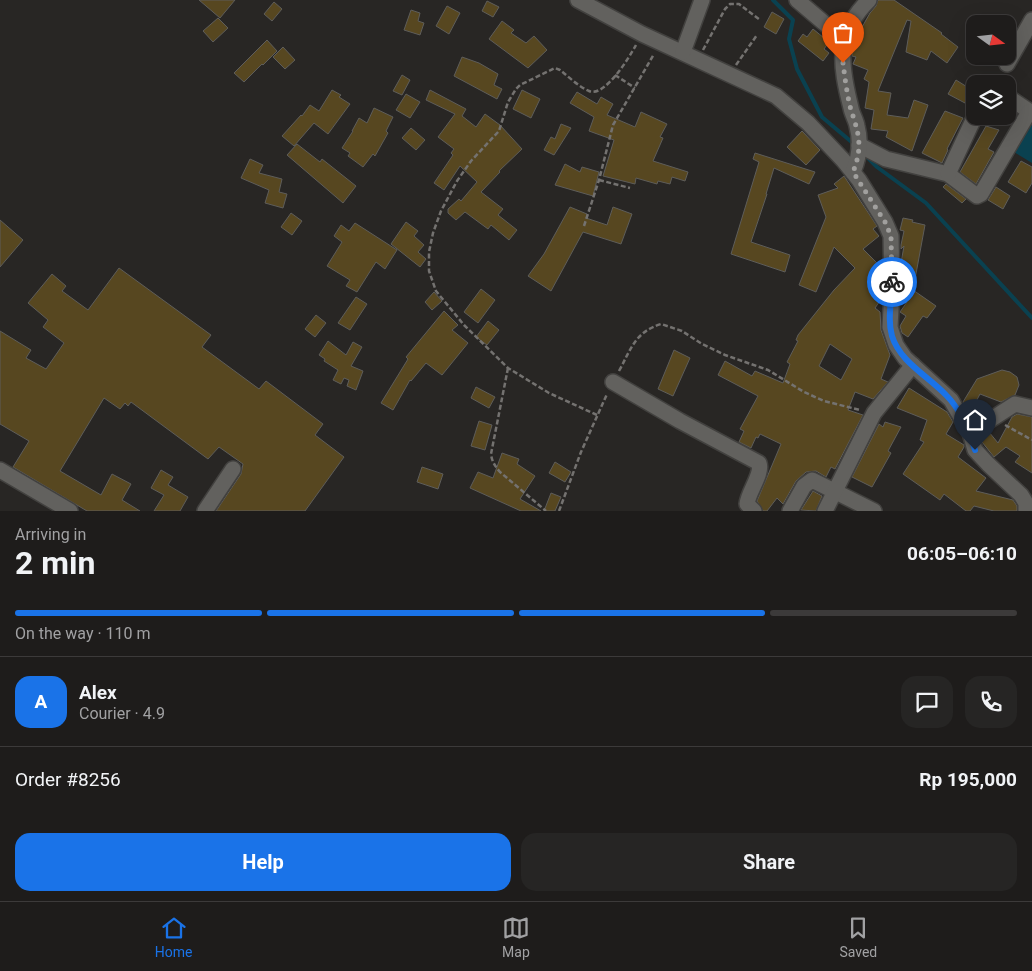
<!DOCTYPE html>
<html lang="en">
<head>
<meta charset="utf-8">
<style>
	body { margin:0; font-family:Roboto,sans-serif; background:#262524; color:#f1f3f6; height:100vh; display:flex; flex-direction:column; font-size:19px; white-space:nowrap }
	* { box-sizing:border-box; margin:0 }
	p { font-size:16px; color:#a1a1a3 }
	.icon { flex:none; width:28px; height:28px; fill:none; stroke:currentColor; stroke-width:2; stroke-linecap:round; stroke-linejoin:round }
	.map { position:relative; height:511px; overflow:hidden }
	.details { display:flex; flex-direction:column; background:#1e1c1b; flex:1 }
	.details>* { flex:none }
	.needle { width:32px; rotate:105deg }
	.tools { position:absolute; left:966px; top:15px; display:grid; gap:10px }
	.tools a { display:grid; place-items:center; width:50px; height:50px; border-radius:10px; background:#1e1c1b; box-shadow:0 5px 20px #0002,0 0 0 1px #3c3a3a; font-size:25px }
	.pin { position:absolute; display:grid; place-items:center; width:42px; height:42px; color:#fff; margin:-51px -21px; border-radius:50% 50% 50% 0; rotate:-45deg; box-shadow:0 0 5px #0007 }
	.pin .icon { rotate:45deg }
	.courier { position:absolute; display:grid; place-items:center; width:50px; height:50px; margin:-25px; border:4px solid #1a73e8; border-radius:50%; background:#fff; color:#222; box-shadow:0 1px 6px #0007 }
	.headline em { font-style:normal; font-weight:700 }
	.headline div { display:flex; flex-direction:column-reverse }
	.headline { display:flex; align-items:center; justify-content:space-between; height:85px; padding:0 15px }
	h1 { font-size:32px; font-weight:700; line-height:38px }
	.bar { display:grid; grid-template-columns:repeat(4,1fr); gap:8px 5px; align-content:center; height:60px; padding:0 15px }
	.bar i { height:6px; border-radius:4px; background:#3c3a3a }
	.bar .selected { background:#1a73e8 }
	.bar p { grid-column:span 4 }
	.line { display:flex; align-items:center; gap:12px; padding:0 15px; border-top:1px solid #3c3a3a }
	.line div { flex:1 }
	.round { display:grid; place-items:center; flex:none; width:52px; height:52px; border-radius:15px; background:#262524 }
	.primary-button { display:flex; gap:10px; margin-top:auto; padding:10px 15px }
	.primary-button a { flex:1; height:58px; border-radius:15px; background:#1a73e8; color:#fff; font-size:20px; font-weight:700; line-height:58px; text-align:center }
	.primary-button a+a { background:#262524; color:#f1f3f6 }
	.menu { display:flex; justify-content:space-around; align-items:center; height:70px; border-top:1px solid #3c3a3a; background:#1e1c1b; font-size:14px; color:#a1a1a3 }
	.menu a { display:grid; justify-items:center; gap:2px }
	.menu .selected { color:#1a73e8 }
	.map>svg:first-child { display:block }
	.water { fill:#0a4150 }
	.lines { fill:none; stroke-linecap:round; stroke-linejoin:round }
	.stream { stroke:#0a4150; stroke-width:4 }
	.building { fill:#574720; stroke:#5e5d5a; fill-rule:evenodd }
	.minor-casing { stroke:#42413f; stroke-width:18 }
	.path { stroke:#747270; stroke-width:2.5; stroke-dasharray:5 2.5; stroke-linecap:butt }
	.minor { stroke:#62615e; stroke-width:15 }
	.done { stroke:#a1a09e; stroke-width:5; stroke-dasharray:0 9 }
	.route { stroke:#1a73e8; stroke-width:6 }
</style>
</head>
<body>
<div class="map">
<svg width="1032" height="511" viewBox="0 0 1032 511">
	<rect width="100%" height="100%" fill="#282624"/>
	<polygon class="water" points="1032,117 1032,163 1009,149"/>
	<g class="lines">
		<g class="stream">
			<polyline points="773,0 793,20 789,39 797,69 822,117 854,144"/>
			<polyline points="866,156 877,167 926,203 1032,318"/>
		</g>
	</g>
	<g class="building">
		<polygon points="199,0 235,0 220,18"/>
		<polygon points="878,0 894,0 942,33 941,34 958,47 947,63 931,51 927,60 906,52 911,21 907,20 878,91 891,93 887,115 908,118 914,100 928,105 912,151 886,137 888,131 871,129 874,110 865,108 869,82 864,79 868,70 853,64 856,57 852,56 852,51 859,29 861,29 870,13 876,6"/>
		<polygon points="487,1 499,7 493,17 482,11"/>
		<polygon points="274,2 282,9 272,21 264,14"/>
		<polygon points="447,6 460,13 449,34 436,26"/>
		<polygon points="411,10 420,13 418,21 424,23 420,35 404,30"/>
		<polygon points="772,12 784,19 776,34 764,27"/>
		<polygon points="218,18 228,28 213,42 203,31"/>
		<polygon points="502,21 514,30 511,33 526,43 534,36 547,50 528,68 489,39"/>
		<polygon points="813,29 829,42 824,49 829,53 823,61 798,41 803,34 807,37"/>
		<polygon points="267,40 277,51 263,65 262,64 244,82 234,73"/>
		<polygon points="283,47 295,60 285,69 273,57"/>
		<polygon points="462,57 479,63 498,74 494,85 502,89 497,99 454,76"/>
		<polygon points="402,75 410,80 402,95 393,91"/>
		<polygon points="956,80 972,90 965,103 948,94"/>
		<polygon points="332,90 341,95 339,97 350,104 328,134 314,123 294,146 282,136 301,115 302,116 310,105 319,111"/>
		<polygon points="430,90 466,109 462,116 476,127 485,114 500,125 522,149 499,171 500,172 481,192 503,209 498,215 517,230 509,240 491,225 488,229 465,212 456,220 448,213 448,209 459,199 461,201 477,182 460,166 444,190 434,183 453,155 451,153 454,149 438,137 455,114 426,100"/>
		<polygon points="522,90 540,99 531,118 513,109"/>
		<polygon points="577,92 597,104 601,97 613,104 607,115 635,127 641,112 667,124 660,137 663,138 653,161 688,172 685,181 672,177 670,184 658,181 657,184 636,178 635,184 603,176 614,140 589,131 594,117 570,103"/>
		<polygon points="406,94 420,102 410,118 396,110"/>
		<polygon points="374,108 393,117 386,131 388,133 375,156 373,154 363,167 348,156 350,153 342,148 353,131 352,131 359,118 367,123"/>
		<polygon points="945,111 963,118 947,149 948,150 942,163 922,153"/>
		<polygon points="561,124 571,128 554,155 544,150 551,137 555,139"/>
		<polygon points="986,126 999,130 988,149 994,152 976,184 960,172"/>
		<polygon points="411,128 425,140 416,150 402,138"/>
		<polygon points="802,131 820,150 806,165 787,147"/>
		<polygon points="297,144 320,162 322,159 356,186 343,203 287,155"/>
		<polygon points="755,153 815,172 809,184 774,168 766,194 767,194 751,242 790,255 785,272 731,254 759,162 753,159"/>
		<polygon points="250,159 263,165 259,173 282,179 279,192 287,194 283,208 265,203 269,190 241,178"/>
		<polygon points="1021,161 1032,167 1032,183 1026,193 1008,182"/>
		<polygon points="565,164 580,172 582,167 599,172 593,196 555,185"/>
		<path d="M844 176 877 226 873 229 879 236 863 249 882 268 872 278 883 286 882 298 875 308 880 312 881 330 890 355 881 379 888 382 873 399 855 392 848 410 863 415 835 469 831 467 826 477 816 471 806 472 796 481 783 504 777 498 767 511H763L757 501 781 444 760 434 758 438 756 437 751 448 739 442 744 431 740 429 758 396 718 375 725 361 752 376 755 371 783 383 790 364 787 362 798 341 796 340 798 335 834 290 855 268 834 247 816 292 799 285 826 217 818 195 838 188 834 184ZM830 344 852 359 841 380 819 366Z"/>
		<polygon points="946,184 966,199 962,203 943,187"/>
		<polygon points="996,187 1010,196 1003,209 988,200"/>
		<polygon points="570,207 587,214 586,218 607,225 613,207 632,214 621,244 583,232 551,291 528,276 544,254"/>
		<polygon points="291,213 302,221 292,235 281,227"/>
		<polygon points="903,218 913,220 912,222 925,225 913,290 936,306 927,318 923,316 908,337 902,333 900,326 906,316 900,312 907,302 901,298 901,263 904,246 901,249 901,245 904,231 900,230"/>
		<polygon points="0,220 23,240 0,267"/>
		<polygon points="406,222 418,231 414,236 424,245 418,252 426,259 420,267 391,244"/>
		<polygon points="355,223 397,250 385,269 376,262 357,292 346,286 350,280 327,266 342,242 334,236 341,225 349,231"/>
		<polygon points="119,268 211,335 202,347 259,389 266,381 323,424 315,435 344,457 305,511 216,511 241,474 243,464 219,447 208,459 131,402 128,406 125,403 120,409 104,398 60,471 101,495 112,474 131,484 122,500 140,511 87,511 13,467 29,441 0,424 0,331 31,350 26,358 46,369 64,343 43,327 48,320 28,303 52,274 66,286 62,291 88,310"/>
		<polygon points="481,289 495,300 478,323 464,312"/>
		<polygon points="434,292 442,301 432,310 425,302"/>
		<polygon points="356,297 367,304 350,330 338,323"/>
		<polygon points="444,311 458,325 452,330 468,343 442,375 426,363 411,381 410,380 393,410 381,403 408,359 406,357"/>
		<polygon points="316,315 326,323 315,337 305,329"/>
		<polygon points="488,321 499,330 487,345 476,337"/>
		<polygon points="328,341 346,355 353,342 362,347 351,366 363,371 356,390 347,386 349,380 344,378 341,384 333,380 338,370 324,361 325,359 319,355"/>
		<polygon points="674,350 690,358 673,396 658,389"/>
		<polygon points="1002,370 1010,372 1017,377 1019,385 1015,395 1001,402 980,394 970,413 963,402 977,379"/>
		<polygon points="476,387 495,397 489,408 471,398"/>
		<polygon points="909,388 947,412 953,422 946,434 964,445 964,447 958,457 986,478 976,491 1013,500 1017,506 1017,511 994,511 974,506 970,511 966,511 944,494 940,500 903,474 924,442 920,440 927,420 897,408"/>
		<polygon points="1017,414 1032,417 1032,473 1015,462 1020,456 1006,447 994,457 982,442 981,437 989,432 998,443 1012,417"/>
		<polygon points="479,421 492,425 485,450 471,446"/>
		<polygon points="885,422 901,427 888,451 891,453 872,487 852,477 879,424 883,427"/>
		<polygon points="502,453 519,459 517,464 535,476 520,499 541,511 521,511 470,488 478,472 493,478"/>
		<polygon points="555,462 571,472 565,482 549,473"/>
		<polygon points="422,467 443,474 438,489 417,482"/>
		<polygon points="161,470 173,477 168,485 188,497 180,511 154,511 164,495 151,488"/>
		<polygon points="813,491 822,496 816,511 801,510"/>
		<polygon points="551,493 561,497 555,511 544,511"/>
	</g>
	<g class="lines">
		<defs>
			<g id="minor">
				<polyline points="578,0 642,34 776,96 808,123 843,160 859,180 885,222 891,236 892,291 890,327 896,345 905,358 951,400 970,433 975,450 988,464 1021,495 1026,503 1026,511"/>
				<polyline points="797,0 843,39"/>
				<polyline points="683,52 702,0"/>
				<polyline points="1007,64 1032,20"/>
				<polyline points="1008,97 1032,113"/>
				<polyline points="859,145 886,159 948,174 977,196 981,194 1029,112"/>
				<path d="M853 172C859 158 861 141 857 126 856 120 852 114 851 108 840 65 835 33 869 0"/>
				<polyline points="948,174 975,116"/>
				<path d="M613 382 680 421 759 463C763 474 748 492 747 504L754 511"/>
				<polyline points="970,433 1015,404 1032,408"/>
				<polyline points="0,470 70,511"/>
				<polyline points="205,511 233,469"/>
				<polyline points="790,511 804,486 812,480 874,511"/>
				<polyline points="825,511 874,413 913,365"/>
			</g>
		</defs>
		<use href="#minor" class="minor-casing"/>
		<g class="path">
			<polyline points="703,50 725,9 730,4 739,4 760,20"/>
			<polyline points="736,65 757,35"/>
			<polyline points="615,75 635,88"/>
			<polyline points="599,180 630,188"/>
			<polyline points="584,226 599,180 613,125 654,54"/>
			<path d="M508 368 491 454C492 462 495 466 500 472L546 511"/>
			<path d="M619 371C631 349 635 332 661 324L682 331 702 344 725 355 768 370 804 392 824 401 860 410"/>
			<path d="M597 415 549 393 508 368 464 325 436 291 429 271V252L433 233 441 211 457 181 471 161 499 131 508 102 516 89 520 85 555 68 560 70C569 77 579 87 589 91 605 98 630 56 636 45"/>
			<polyline points="1005,425 1032,440"/>
			<polyline points="559,511 581,452 607,394"/>
		</g>
		<use href="#minor" class="minor"/>
	</g>
	<g class="lines">
		<path class="done" d="M843 63C845 78 847 95 851 110 859 134 863 147 853 172L885 222 891 236 892 282"/>
		<path class="route" d="M892 282C892 300 887 319 892 336 900 362 928 376 946 395 961 410 969 430 975 450"/>
	</g>
</svg>
<div class="tools">
<a><svg class="needle" viewBox="-14 -14 28 28"><path d="M0-13l5 13h-10z" fill="#e53935"/><path d="M0 13l5-13h-10z" fill="#a1a1a3"/></svg></a>
<a><svg class="icon" aria-label="layers" viewBox="0 0 24 24"><path d="M12 4l9 5-9 5-9-5zM3 14l9 5 9-5"/></svg></a>
</div>
<div class="pin" style="left:843px;top:63px;background:#ea580c"><svg class="icon" aria-label="bag" viewBox="0 0 24 24"><path d="M5 8h14l-1 12H6zM9 8a3 3 0 0 1 6 0"/></svg></div>
<div class="pin" style="left:975px;top:450px;background:#1f2937"><svg class="icon" aria-label="home" viewBox="0 0 24 24"><path d="M3 11l9-7 9 7M6 9v11h12V9"/></svg></div>
<div class="courier" style="left:892px;top:282px"><svg class="icon" aria-label="bike" viewBox="0 0 24 24"><circle cx="6" cy="16" r="4"/><circle cx="18" cy="16" r="4"/><path d="M6 16l4-8h5l3 8M10 8l3 8H6M13 5h3"/></svg></div>
</div>
<section class="details">
<div class="headline"><div><h1>2 min</h1><p>Arriving in</p></div><em>06:05–06:10</em></div>
<div class="bar"><i class="selected"></i><i class="selected"></i><i class="selected"></i><i></i><p>On the way · 110 m</p></div>
<div class="line" style="height:90px"><b class="round" style="background:#1a73e8;color:#fff">A</b><div><b>Alex</b><p>Courier · 4.9</p></div><a class="round"><svg class="icon" aria-label="chat" viewBox="0 0 24 24"><path d="M4 5h16v11H9l-5 4z"/></svg></a><a class="round"><svg class="icon" aria-label="phone" viewBox="0 0 24 24"><path d="M5 4h4l2 5-3 2q2 4 5 5l2-3 5 2v4C11 20 4 13 5 4z"/></svg></a></div>
<div class="line" style="height:65px"><div>Order #8256</div><b>Rp 195,000</b></div>
<div class="primary-button"><a>Help</a><a>Share</a></div>
</section>
<nav class="menu">
<a class="selected"><svg class="icon" aria-label="home" viewBox="0 0 24 24"><path d="M3 11l9-7 9 7M6 9v11h12V9"/></svg>Home</a>
<a><svg class="icon" aria-label="map" viewBox="0 0 24 24"><path d="M3 6l6-2 6 2 6-2v14l-6 2-6-2-6 2zM9 4v14M15 6v14"/></svg>Map</a>
<a><svg class="icon" aria-label="saved" viewBox="0 0 24 24"><path d="M7 4h10v16l-5-4-5 4z"/></svg>Saved</a>
</nav>
</body>
</html>
